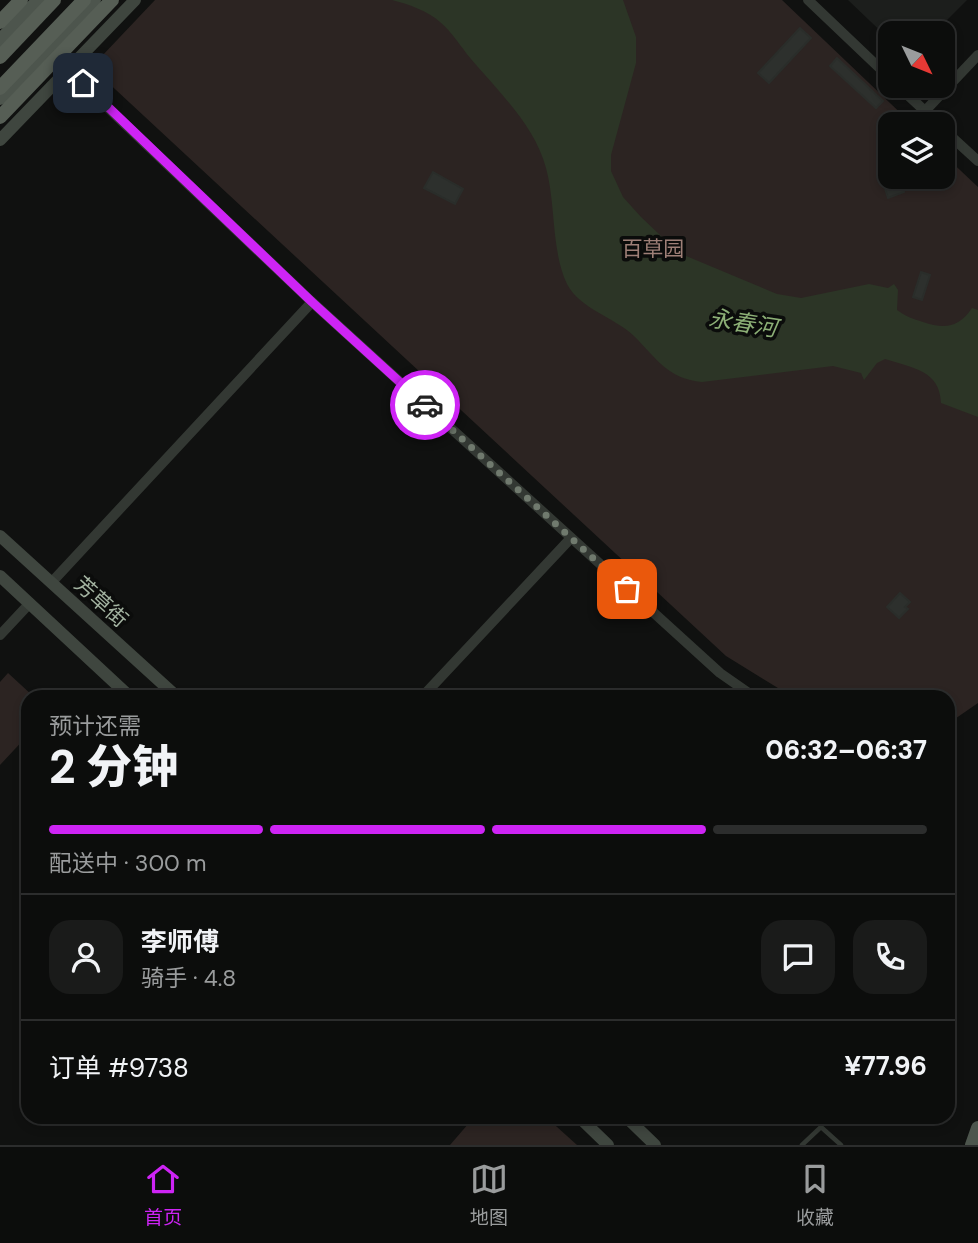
<!DOCTYPE html>
<html lang="zh">
<head>
<meta charset="utf-8">
<style>
	body { margin:0; font-family:"DM Sans","Noto Sans SC",sans-serif; background:#1a1b1a; color:#f1f3f6; height:100vh; display:flex; flex-direction:column; font-size:26px; white-space:nowrap }
	* { box-sizing:border-box; margin:0 }
	p { font-size:23px; color:#9a9c9d }
	.icon { flex:none; width:38px; height:38px; fill:none; stroke:currentColor; stroke-width:2; stroke-linecap:round; stroke-linejoin:round }
	.map { position:relative; flex:1; overflow:hidden }
	.side { position:absolute; left:21px; top:690px; width:934px; height:434px; display:flex; flex-direction:column; background:#0c0d0c; border-radius:21px; box-shadow:0 4px 10px #0003,0 0 0 2px #2c2d2d }
	.side>* { flex:none }
	.needle { width:46px; rotate:133deg }
	.controls { position:absolute; left:878px; top:21px; display:grid; gap:14px }
	.controls a { display:grid; place-items:center; width:77px; height:77px; border-radius:14px; background:#0c0d0c; box-shadow:0 4px 10px #0003,0 0 0 2px #2c2d2d; font-size:35px }
	.pin { position:absolute; display:grid; place-items:center; width:60px; height:60px; color:#fff; margin:-30px; border-radius:14px; box-shadow:0 4px 10px #0006 }
	.courier { position:absolute; display:grid; place-items:center; width:70px; height:70px; margin:-35px; border:5px solid #ce24f5; border-radius:50%; background:#fff; color:#222; box-shadow:0 2px 9px #0007 }
	.head em { font-style:normal; font-weight:800 }
	.head div { display:flex; flex-direction:column-reverse }
	.head { display:flex; align-items:center; justify-content:space-between; height:119px; padding:0 28px }
	h1 { font-size:46px; font-weight:800; line-height:52px }
	.bar { display:grid; grid-template-columns:repeat(4,1fr); gap:10px 7px; align-content:center; height:84px; padding:0 28px }
	.bar i { height:9px; border-radius:5px; background:#2c2d2d }
	.bar .selected { background:#ce24f5 }
	.bar p { grid-column:span 4 }
	.line { display:flex; align-items:center; gap:18px; padding:0 28px; border-top:2px solid #2c2d2d }
	.line div { flex:1 }
	.round { display:grid; place-items:center; flex:none; width:74px; height:74px; border-radius:21px; background:#1a1b1a }
	.tab-bar { display:flex; justify-content:space-around; align-items:center; height:98px; border-top:2px solid #2c2d2d; background:#0c0d0c; font-size:19px; color:#9a9c9d }
	.tab-bar a { display:grid; justify-items:center; gap:4px }
	.tab-bar .selected { color:#ce24f5 }
	.map>svg:first-child { display:block }
	.built { fill:#1c1e1c }
	.green { fill:#2c2422 }
	.water { fill:#2c3526 }
	.building { fill:#2d302d; stroke:#2a2d2a; stroke-width:2 }
	.lines { fill:none; stroke-linecap:round; stroke-linejoin:round }
	.service { stroke:#333833; stroke-width:4.5 }
	.tertiary { stroke:#333833; stroke-width:10 }
	.secondary { stroke:#3f463f; stroke-width:12 }
	.primary { stroke:#4d554d; stroke-width:14 }
	.trunk { stroke:#565e55; stroke-width:14 }
	.done { stroke:#707a6e; stroke-width:7; stroke-dasharray:0 12.6 }
	.route { stroke:#ce24f5; stroke-width:9 }
	.labels { text-anchor:middle; dominant-baseline:central; stroke-width:7; stroke-linejoin:round; paint-order:stroke }
	.park-label { font-size:21px; fill:#9e7f77; stroke:#0b0c0b }
	.street-label { font-size:21px; fill:#a3b3a1; stroke:#0b0c0b }
	.water-label { font-size:23px; font-style:italic; fill:#8caf76; stroke:#0b0c0b }
</style>
</head>
<body>
<div class="map">
<svg width="978" height="1145" viewBox="0 0 978 1145">
	<rect width="100%" height="100%" fill="#101110"/>
	<polygon class="built" points="848,0 967,0 934,33 891,33 891,41"/>
	<g class="green">
		<polygon points="155,0 782,0 912,124 891,124 891,177 943,177 943,154 978,187 978,703 949,723 948,696 791,696 726,656 102,77 101,57"/>
		<polygon points="8,673 33,696 28,696 28,735 0,765 0,682"/>
		<polygon points="475,1116 546,1117 577,1145 450,1145"/>
	</g>
	<path class="water" d="M392 0H623L636 37V63L611 155V171L623 197 641 217 679 253 777 294 801 298 869 284 888 288 894 284 898 290 897 310C905 316 913 319 923 322 944 329 959 328 972 308L978 310V417L941 403C940 370 912 368 885 359L877 363 864 380 861 373 833 366 702 382C668 379 656 358 634 336 614 317 580 309 567 284 551 251 556 204 546 168 535 126 499 92 471 59 461 47 452 32 440 22 428 11 408 4 392 0Z"/>
	<g class="building">
		<polygon points="800,28 811,38 769,83 758,73"/>
		<polygon points="837,58 883,101 876,108 830,66"/>
		<polygon points="891,169 891,177 899,177 904,192 888,198 880,173"/>
		<polygon points="433,172 463,189 455,204 424,188"/>
		<polygon points="921,272 930,275 922,300 913,297"/>
		<polygon points="900,593 910,602 905,607 908,609 899,618 887,607"/>
	</g>
	<g class="lines">
		<polyline class="service" points="802,1145 821,1127 841,1145"/>
		<g class="tertiary">
			<polyline points="808,0 891,79"/>
			<polyline points="67,69 312,302 720,673 753,696"/>
			<polyline points="898,86 939,124"/>
			<polyline points="925,111 978,55"/>
			<polyline points="943,129 978,161"/>
			<polyline points="51,583 312,302"/>
			<polyline points="0,635 30,603"/>
			<polyline points="423,696 571,538"/>
		</g>
		<g class="secondary">
			<polyline points="0,140 135,0"/>
			<polyline points="0,536 176,696"/>
			<polyline points="0,576 129,696"/>
			<polyline points="578,1116 608,1145"/>
			<polyline points="625,1116 655,1145"/>
		</g>
		<g class="primary">
			<polyline points="0,41 39,0"/>
			<polyline points="0,98 94,0"/>
			<polyline points="972,1145 978,1128"/>
		</g>
		<g class="trunk">
			<polyline points="0,22 21,0"/>
			<polyline points="0,57 54,0"/>
			<polyline points="0,88 84,0"/>
			<polyline points="0,117 112,0"/>
		</g>
	</g>
	<g class="lines">
		<polyline class="done" points="425,405 627,589"/>
		<polyline class="route" points="83,83 312,302 425,405"/>
	</g>
	<g class="labels">
		<g class="park-label">
			<text x="653" y="249">百草园</text>
		</g>
		<g class="street-label">
			<text transform="translate(101 602) rotate(42)">芳草街</text>
		</g>
		<g class="water-label">
			<text transform="translate(743 323) rotate(9)">永春河</text>
		</g>
	</g>
</svg>
<div class="controls">
<a><svg class="needle" viewBox="-14 -14 28 28"><path d="M0-13l5 13h-10z" fill="#e53935"/><path d="M0 13l5-13h-10z" fill="#9a9c9d"/></svg></a>
<a><svg class="icon" aria-label="layers" viewBox="0 0 24 24"><path d="M12 4l9 5-9 5-9-5zM3 14l9 5 9-5"/></svg></a>
</div>
<div class="pin" style="left:627px;top:589px;background:#ea580c"><svg class="icon" aria-label="bag" viewBox="0 0 24 24"><path d="M5 8h14l-1 12H6zM9 8a3 3 0 0 1 6 0"/></svg></div>
<div class="pin" style="left:83px;top:83px;background:#1f2937"><svg class="icon" aria-label="home" viewBox="0 0 24 24"><path d="M3 11l9-7 9 7M6 9v11h12V9"/></svg></div>
<div class="courier" style="left:425px;top:405px"><svg class="icon" aria-label="car" viewBox="0 0 24 24"><path d="M5 17H2v-5l4-1 3-4h7l3 4 3 1v5h-3M9 17h6M6 11h13"/><circle cx="7" cy="17" r="2"/><circle cx="17" cy="17" r="2"/></svg></div>
<section class="side">
<div class="head"><div><h1>2 分钟</h1><p>预计还需</p></div><em>06:32–06:37</em></div>
<div class="bar"><i class="selected"></i><i class="selected"></i><i class="selected"></i><i></i><p>配送中 · 300 m</p></div>
<div class="line" style="height:126px"><a class="round"><svg class="icon" aria-label="person" viewBox="0 0 24 24"><circle cx="12" cy="8" r="4"/><path d="M4 21q1-7 8-7t8 7"/></svg></a><div><b>李师傅</b><p>骑手 · 4.8</p></div><a class="round"><svg class="icon" aria-label="chat" viewBox="0 0 24 24"><path d="M4 5h16v11H9l-5 4z"/></svg></a><a class="round"><svg class="icon" aria-label="phone" viewBox="0 0 24 24"><path d="M5 4h4l2 5-3 2q2 4 5 5l2-3 5 2v4C11 20 4 13 5 4z"/></svg></a></div>
<div class="line" style="height:91px"><div>订单 #9738</div><b>¥77.96</b></div>
</section>
</div>
<nav class="tab-bar">
<a class="selected"><svg class="icon" aria-label="home" viewBox="0 0 24 24"><path d="M3 11l9-7 9 7M6 9v11h12V9"/></svg>首页</a>
<a><svg class="icon" aria-label="map" viewBox="0 0 24 24"><path d="M3 6l6-2 6 2 6-2v14l-6 2-6-2-6 2zM9 4v14M15 6v14"/></svg>地图</a>
<a><svg class="icon" aria-label="saved" viewBox="0 0 24 24"><path d="M7 4h10v16l-5-4-5 4z"/></svg>收藏</a>
</nav>
</body>
</html>
